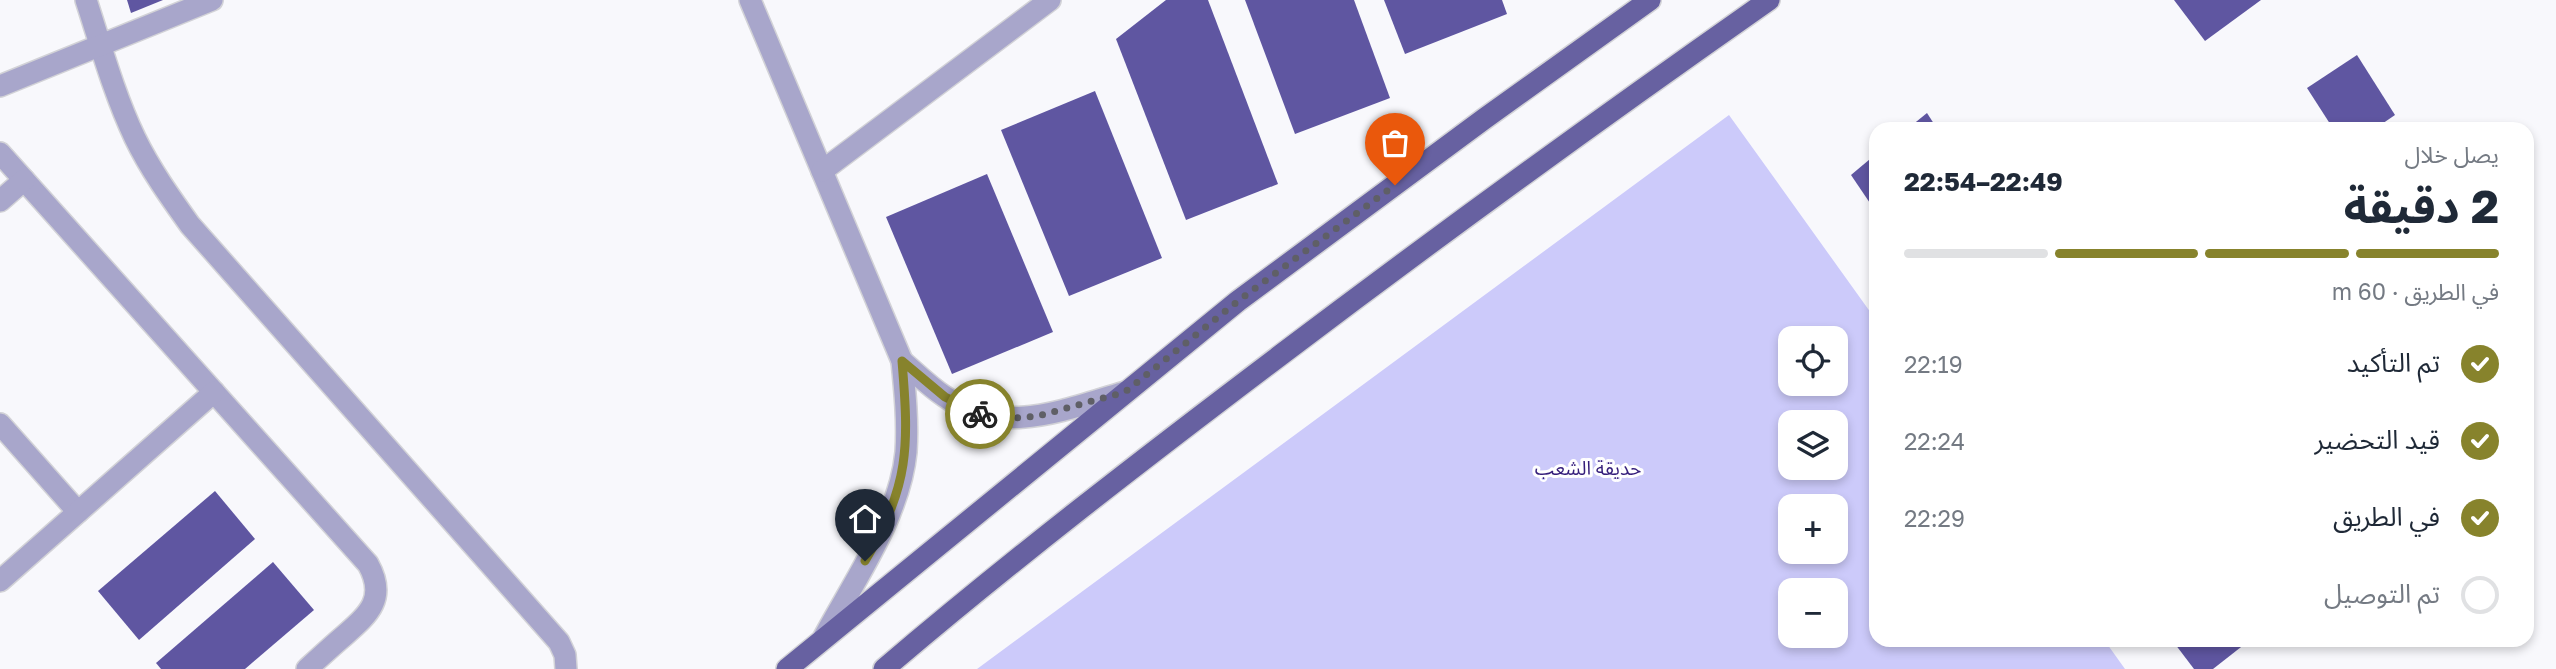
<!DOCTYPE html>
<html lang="ar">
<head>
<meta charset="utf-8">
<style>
	body { margin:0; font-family:"Golos Text","Noto Sans Arabic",sans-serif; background:#f2f2f3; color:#1f2937; direction:rtl; height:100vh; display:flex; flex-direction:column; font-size:26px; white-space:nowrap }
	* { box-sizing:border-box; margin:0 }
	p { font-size:23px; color:#747a83 }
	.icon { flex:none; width:38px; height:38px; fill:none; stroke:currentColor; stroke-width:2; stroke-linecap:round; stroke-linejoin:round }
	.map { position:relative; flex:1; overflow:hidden; direction:ltr }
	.details { position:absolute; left:1869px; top:122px; width:665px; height:525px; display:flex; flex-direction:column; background:#fff; border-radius:21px; box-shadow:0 4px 10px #0003; direction:rtl }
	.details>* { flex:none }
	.tools { position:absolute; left:1778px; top:326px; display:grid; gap:14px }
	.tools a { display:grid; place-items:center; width:70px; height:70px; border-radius:14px; background:#fff; box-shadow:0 4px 10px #0003; font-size:35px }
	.pin { position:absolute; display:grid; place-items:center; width:60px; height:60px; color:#fff; margin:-72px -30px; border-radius:50% 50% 50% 0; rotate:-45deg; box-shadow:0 0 7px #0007 }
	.pin .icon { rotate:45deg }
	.courier { position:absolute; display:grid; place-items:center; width:70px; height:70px; margin:-35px; border:5px solid #87832c; border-radius:50%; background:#fff; color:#222; box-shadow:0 2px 9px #0007 }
	.head em { font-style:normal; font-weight:700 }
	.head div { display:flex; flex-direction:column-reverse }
	.head { display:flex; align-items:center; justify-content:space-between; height:119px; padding:0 35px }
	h1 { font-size:46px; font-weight:700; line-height:52px }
	.bar { display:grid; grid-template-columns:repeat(4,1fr); gap:10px 7px; align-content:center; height:84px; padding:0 35px }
	.bar i { height:9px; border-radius:5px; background:#e0e1e3 }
	.bar .current { background:#87832c }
	.bar p { grid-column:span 4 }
	ol { padding:0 35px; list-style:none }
	li { display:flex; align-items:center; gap:21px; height:77px }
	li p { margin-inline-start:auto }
	li .icon { padding:7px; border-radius:50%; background:#87832c; color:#fff; stroke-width:4 }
	li:last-child { color:#747a83 }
	li i { width:38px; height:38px; border:4px solid #e0e1e3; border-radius:50% }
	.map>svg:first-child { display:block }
	.green { fill:#cccafa; fill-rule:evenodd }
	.building { fill:#5f56a1 }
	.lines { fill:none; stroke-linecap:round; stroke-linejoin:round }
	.minor-casing { stroke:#d2d2d7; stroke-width:24 }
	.major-casing { stroke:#d2d2d7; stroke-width:24 }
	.minor { stroke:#a8a6cb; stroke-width:21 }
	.major { stroke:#6761a1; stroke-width:21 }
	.done { stroke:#5f5f66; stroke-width:7; stroke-dasharray:0 12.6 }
	.route { stroke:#87832c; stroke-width:9 }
	.labels { text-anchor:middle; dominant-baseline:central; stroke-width:6; stroke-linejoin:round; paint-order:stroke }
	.park-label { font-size:19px; fill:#351e7b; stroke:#fff }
</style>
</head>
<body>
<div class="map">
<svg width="2556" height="669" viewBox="0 0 2556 669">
	<rect width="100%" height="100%" fill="#f8f8fc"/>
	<path class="green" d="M1729 115 1876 320V640L2105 641 2125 669H977ZM1790 338H1836V383H1790ZM1790 422H1836V467H1790ZM1790 506H1836V551H1790ZM1790 590H1836V635H1790Z"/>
	<g class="building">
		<polygon points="127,0 163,0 131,13"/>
		<polygon points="1166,0 1208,0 1278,184 1186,220 1116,39"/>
		<polygon points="1245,0 1354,0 1390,98 1295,134"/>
		<polygon points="1384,0 1502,0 1507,14 1405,54"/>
		<polygon points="2174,0 2261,0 2205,41"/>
		<polygon points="2357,55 2395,115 2373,130 2334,130 2307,88"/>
		<polygon points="1095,91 1162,258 1069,296 1001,130"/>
		<polygon points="1927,113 1938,130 1906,130"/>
		<polygon points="1876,154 1876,212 1851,175"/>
		<polygon points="987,174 1053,332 952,374 886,217"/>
		<polygon points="215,491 255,539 139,640 98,591"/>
		<polygon points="273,562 314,610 245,669 161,669 156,663"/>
		<polygon points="2172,640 2250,640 2213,669 2194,669"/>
	</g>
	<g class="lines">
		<defs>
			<g id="minor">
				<path d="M86 0C101 46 114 94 135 138 150 169 170 197 190 225L559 642 565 655 566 669"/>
				<path d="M750 0 902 361C905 391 908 422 906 452 900 516 854 581 824 637"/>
				<polyline points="0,86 212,0"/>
				<path d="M0 153 368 564C387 598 369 614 345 635 332 646 319 658 307 669"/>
				<polyline points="822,171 1050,0"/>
				<polyline points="0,201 24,180"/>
				<path d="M902 361C916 373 929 386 944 396 1003 437 1063 410 1125 392"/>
				<polyline points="0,424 78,512"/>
				<polyline points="0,581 214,392"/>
			</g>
			<g id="major">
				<polyline points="787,669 1238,301 1484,119 1650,0"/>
				<path d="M884 669C1013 559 1147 456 1282 354 1442 233 1605 115 1769 0"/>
			</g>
		</defs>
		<use href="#minor" class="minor-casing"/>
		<use href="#major" class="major-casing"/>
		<use href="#minor" class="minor"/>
		<use href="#major" class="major"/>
	</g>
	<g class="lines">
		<polyline class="done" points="980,414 1019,418 1038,416 1125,392 1238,301 1395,185"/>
		<path class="route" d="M865 561C910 486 909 445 902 361L945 397 980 414"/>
	</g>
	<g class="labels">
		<g class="park-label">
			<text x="1588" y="467">حديقة الشعب</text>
		</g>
	</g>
</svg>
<div class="tools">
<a><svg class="icon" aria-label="locate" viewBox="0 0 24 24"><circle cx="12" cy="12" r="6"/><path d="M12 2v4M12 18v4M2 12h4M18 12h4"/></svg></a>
<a><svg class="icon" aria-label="layers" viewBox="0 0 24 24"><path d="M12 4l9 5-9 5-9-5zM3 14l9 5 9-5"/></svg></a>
<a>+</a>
<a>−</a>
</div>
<div class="pin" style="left:1395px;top:185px;background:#ea580c"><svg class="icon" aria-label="bag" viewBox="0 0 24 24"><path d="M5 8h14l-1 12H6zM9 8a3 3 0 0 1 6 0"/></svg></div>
<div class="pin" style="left:865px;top:561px;background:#1f2937"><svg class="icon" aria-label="home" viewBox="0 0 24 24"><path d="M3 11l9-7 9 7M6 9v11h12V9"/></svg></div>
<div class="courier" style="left:980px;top:414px"><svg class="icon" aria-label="bike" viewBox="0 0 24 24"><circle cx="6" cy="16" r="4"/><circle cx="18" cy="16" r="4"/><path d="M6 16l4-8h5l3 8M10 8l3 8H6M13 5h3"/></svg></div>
<section class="details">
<div class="head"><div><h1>2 دقيقة</h1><p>يصل خلال</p></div><em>22:49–22:54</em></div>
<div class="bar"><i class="current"></i><i class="current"></i><i class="current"></i><i></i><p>في الطريق · 60 m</p></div>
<ol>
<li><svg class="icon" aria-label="check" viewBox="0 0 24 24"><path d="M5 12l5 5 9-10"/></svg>تم التأكيد<p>22:19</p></li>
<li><svg class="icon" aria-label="check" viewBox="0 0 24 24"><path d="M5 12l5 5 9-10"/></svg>قيد التحضير<p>22:24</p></li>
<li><svg class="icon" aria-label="check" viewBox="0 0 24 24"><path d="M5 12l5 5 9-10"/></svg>في الطريق<p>22:29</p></li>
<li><i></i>تم التوصيل</li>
</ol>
</section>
</div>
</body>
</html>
